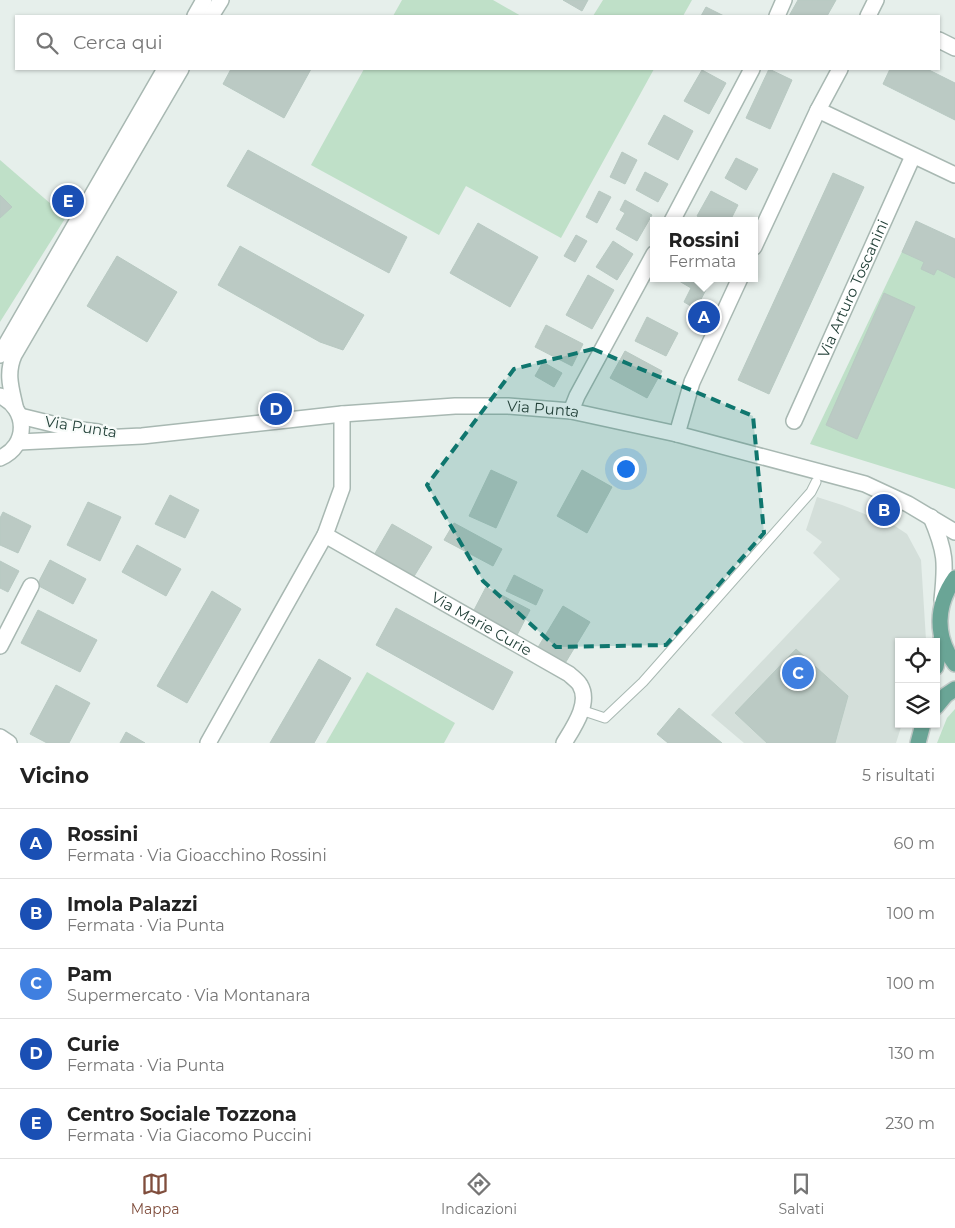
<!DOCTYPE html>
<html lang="it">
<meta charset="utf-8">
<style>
:root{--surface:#fff;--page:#f2f2f2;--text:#222;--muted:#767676;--line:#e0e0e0;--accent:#804e3d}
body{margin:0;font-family:Montserrat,sans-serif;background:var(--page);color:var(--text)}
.controls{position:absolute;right:15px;bottom:15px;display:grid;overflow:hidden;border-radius:0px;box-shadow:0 1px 4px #0004}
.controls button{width:45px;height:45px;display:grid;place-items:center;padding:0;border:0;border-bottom:1px solid var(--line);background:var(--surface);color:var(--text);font:25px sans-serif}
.you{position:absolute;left:625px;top:468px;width:18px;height:18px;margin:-12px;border:4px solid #fff;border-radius:50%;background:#1a73e8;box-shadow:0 0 0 8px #1a73e833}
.badge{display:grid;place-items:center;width:32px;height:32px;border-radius:50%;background:var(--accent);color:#fff;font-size:16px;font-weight:700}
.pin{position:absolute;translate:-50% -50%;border:2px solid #fff;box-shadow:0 1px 5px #0006}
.popup{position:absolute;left:650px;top:217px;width:108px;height:65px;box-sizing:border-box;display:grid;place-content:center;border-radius:0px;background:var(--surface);filter:drop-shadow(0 1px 4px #0005);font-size:16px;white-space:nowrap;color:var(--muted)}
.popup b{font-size:19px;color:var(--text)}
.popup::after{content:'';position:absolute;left:50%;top:100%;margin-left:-10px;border:10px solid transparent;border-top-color:var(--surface)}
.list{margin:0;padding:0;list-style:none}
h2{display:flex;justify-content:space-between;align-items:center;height:65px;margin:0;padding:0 20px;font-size:21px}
h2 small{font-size:16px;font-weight:400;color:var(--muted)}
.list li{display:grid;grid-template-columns:32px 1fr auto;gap:15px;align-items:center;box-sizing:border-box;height:70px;padding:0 20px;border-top:1px solid var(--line)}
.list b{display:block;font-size:19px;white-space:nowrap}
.list p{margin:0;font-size:16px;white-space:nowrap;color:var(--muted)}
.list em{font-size:16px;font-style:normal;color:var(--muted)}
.icon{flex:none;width:28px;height:28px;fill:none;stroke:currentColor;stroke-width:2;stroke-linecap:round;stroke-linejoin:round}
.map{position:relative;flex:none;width:955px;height:743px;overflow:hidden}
.search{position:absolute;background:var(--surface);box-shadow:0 1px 4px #0004;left:15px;right:15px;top:15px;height:55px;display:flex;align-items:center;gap:12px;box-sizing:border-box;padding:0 18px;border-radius:0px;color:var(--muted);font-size:19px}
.sheet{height:415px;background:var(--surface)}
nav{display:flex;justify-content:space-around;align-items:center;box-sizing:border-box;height:70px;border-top:1px solid var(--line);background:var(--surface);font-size:14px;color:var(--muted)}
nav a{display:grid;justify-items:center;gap:2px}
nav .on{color:var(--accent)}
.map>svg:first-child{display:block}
.built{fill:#d4dfda}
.green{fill:#bfe0c8}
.building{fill:#bbcac4;stroke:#b8c9c2}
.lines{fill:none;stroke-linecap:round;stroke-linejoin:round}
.service-casing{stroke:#a8b8b2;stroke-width:11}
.minor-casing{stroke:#a8b8b2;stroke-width:18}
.primary-casing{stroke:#c2cac8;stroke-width:18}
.service{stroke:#fff;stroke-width:9}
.minor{stroke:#fff;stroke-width:15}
.primary{stroke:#6aa596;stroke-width:15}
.marked{fill:#0f766e;fill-opacity:0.2;stroke:#0f766e;stroke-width:4;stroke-dasharray:10 6;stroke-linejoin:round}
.labels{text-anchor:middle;stroke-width:4.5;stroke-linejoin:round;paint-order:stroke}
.street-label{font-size:15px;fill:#24423a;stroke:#f7fbf9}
</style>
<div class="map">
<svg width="955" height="743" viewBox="0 0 955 743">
<rect width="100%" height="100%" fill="#e6efeb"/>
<path class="built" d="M817,497l25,8 53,21 12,8 14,26 5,80 -27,2v82h3l-6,19h-152l-33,-28 129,-136 -27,-26 9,-11 -16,-12z"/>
<g class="green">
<path d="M402,0h91l28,16h-128z"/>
<path d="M603,0h89l-9,16h-90z"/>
<path d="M364,69h290l-93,169 -95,-52 -27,49 -128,-70z"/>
<path d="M0,160l66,57 -66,105z"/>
<path d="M907,241l48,22v226l-145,-45z"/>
<path d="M367,672l88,51 -11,20h-118z"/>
<path d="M955,709v34h-18l10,-25z"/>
</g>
<g class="building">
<path d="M563,0h25l-6,11z"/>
<path d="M798,0h38l-9,16h-38z"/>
<path d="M706,7l18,9h-23z"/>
<path d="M231,69h80l-27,49 -61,-34z"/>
<path d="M769,69l23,11 -22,49 -24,-11z"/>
<path d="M890,69h37l28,14v37l-72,-36z"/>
<path d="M702,70l24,13 -17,31 -25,-13z"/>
<path d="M664,115l29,16 -15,29 -30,-16z"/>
<path d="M248,150l159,87 -18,36 -162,-87z"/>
<path d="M622,152l15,8 -12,24 -15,-7z"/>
<path d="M736,158l22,11 -12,21 -21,-12z"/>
<path d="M645,172l23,12 -10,18 -22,-12z"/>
<path d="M833,173l31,14 -95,207 -31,-14z"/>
<path d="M599,191l12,6 -14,26 -11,-6z"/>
<path d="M711,191l27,14 -8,16h-24l-9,-5z"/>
<path d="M0,195l12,12 -12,11z"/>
<path d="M625,200l27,15 -15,26 -21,-12 9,-16 -5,-3z"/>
<path d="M916,221l39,18v39l-18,-9 -3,6 -13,-6 3,-7 -22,-10z"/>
<path d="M478,223l60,34 -28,50 -60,-34z"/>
<path d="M576,235l11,6 -12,21 -11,-6z"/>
<path d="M613,241l20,13 -16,26 -21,-13z"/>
<path d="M240,246l124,69 -21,35 -23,-8 -102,-57z"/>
<path d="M117,256l60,36 -30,50 -60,-36z"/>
<path d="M588,275l26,15 -22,39 -26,-14z"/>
<path d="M674,278h38l-16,31 -12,-7 7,-14z"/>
<path d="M884,293l31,14 -58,132 -31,-14z"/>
<path d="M647,317l31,16 -12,23 -31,-15z"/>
<path d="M546,325l37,19 -11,22 -37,-19z"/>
<path d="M625,351l37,20 -15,27 -37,-20z"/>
<path d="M543,362l19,11 -8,14 -19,-11z"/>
<path d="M491,470l26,12 -21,46 -27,-12z"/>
<path d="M582,470l30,17 -25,46 -30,-17z"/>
<path d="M170,495l29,15 -14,28 -30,-14z"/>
<path d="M88,502l33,15 -21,44 -33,-16z"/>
<path d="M3,512l28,14 -13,27 -18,-8v-27z"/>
<path d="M454,523l48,26 -9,17 -49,-26z"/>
<path d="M392,524l40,23 -19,31 -39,-23z"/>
<path d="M137,545l44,24 -15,27 -44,-24z"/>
<path d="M50,560l36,19 -13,25 -36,-19z"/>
<path d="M0,561l19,10 -11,21 -8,-4z"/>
<path d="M514,575l29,15 -7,15 -30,-14z"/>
<path d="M486,587l44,23 -14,27 -44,-23z"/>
<path d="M212,591l29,18 -54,94 -30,-17z"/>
<path d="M563,606l27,16 -26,43 -27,-16z"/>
<path d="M396,608l117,64 -20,38 -117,-65z"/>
<path d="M38,610l59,30 -17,32 -59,-29z"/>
<path d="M796,649l52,47 -13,47h-68l-32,-30z"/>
<path d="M319,659l32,19 -37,65h-44z"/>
<path d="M56,685l34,18 -21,40h-22l-17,-9z"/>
<path d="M679,708l43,35h-54l-11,-9z"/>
<path d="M126,732l19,11h-25z"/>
</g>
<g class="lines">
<defs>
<path id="service" d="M581,710l24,8 38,-36 168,-190 5,-10"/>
<g id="minor">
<path d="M195,16l9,-16"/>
<path d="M211,16l10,-16"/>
<path d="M777,16l7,-16"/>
<path d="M868,16l8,-16"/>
<path d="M939,40l16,8"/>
<path d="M818,110l137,65"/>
<path d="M672,221l80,-152"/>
<path d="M754,247l64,-137 22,-41"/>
<path d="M0,355l165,-286"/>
<path d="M0,396c28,12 29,50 0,62"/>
<path d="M15,406c-4,-18 -9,-33 -1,-51l167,-286"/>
<path d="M571,411l6,-15 77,-142"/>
<path id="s1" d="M342,414v74l-17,47 244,139c3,3 9,7 11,11 11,18 -7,43 -16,58"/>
<path d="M20,416l53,13 25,3"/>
<path id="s2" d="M794,421l119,-265"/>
<path d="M677,434l15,-52 48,-104"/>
<path id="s3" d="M19,442l123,-6 200,-22 113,-8h53l63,5 106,23 188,50 43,20 47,28"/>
<path d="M931,517c15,35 15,46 11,83"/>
<path d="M0,646l31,-60"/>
<path d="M0,737l9,6"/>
<path d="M208,743l117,-208"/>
</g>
<g id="primary">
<path d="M955,578c-19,27 -21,58 0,86"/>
<path d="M936,667l5,-28"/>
<path d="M936,707l10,-12 9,-6"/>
<path d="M918,743l5,-19"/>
</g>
</defs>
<use href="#service" class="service-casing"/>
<use href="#minor" class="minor-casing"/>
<use href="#primary" class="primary-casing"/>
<use href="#service" class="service"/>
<use href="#minor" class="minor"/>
<use href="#primary" class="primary"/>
</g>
<path class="marked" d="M593,349l160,67 11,117 -98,112 -110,2 -73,-66 -56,-96 87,-116z"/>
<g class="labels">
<g class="street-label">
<text dy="5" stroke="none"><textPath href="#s2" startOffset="145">Via Arturo Toscanini</textPath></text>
<text dy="5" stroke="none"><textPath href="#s3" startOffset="526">Via Punta</textPath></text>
<text transform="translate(81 427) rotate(9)" y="5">Via Punta</text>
<text dy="5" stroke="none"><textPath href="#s1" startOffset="304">Via Marie Curie</textPath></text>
</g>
</g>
</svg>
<div class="controls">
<button><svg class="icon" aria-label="locate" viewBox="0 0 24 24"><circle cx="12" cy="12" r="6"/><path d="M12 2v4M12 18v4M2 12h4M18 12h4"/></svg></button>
<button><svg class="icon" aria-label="layers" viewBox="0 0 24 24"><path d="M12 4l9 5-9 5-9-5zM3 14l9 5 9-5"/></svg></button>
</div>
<div class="you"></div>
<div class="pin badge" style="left:704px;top:317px;background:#1a4fb4">A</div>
<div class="popup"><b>Rossini</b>Fermata</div>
<div class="pin badge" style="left:884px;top:510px;background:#1a4fb4">B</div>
<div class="pin badge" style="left:798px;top:673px;background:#3f7fe0">C</div>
<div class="pin badge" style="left:276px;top:409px;background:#1a4fb4">D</div>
<div class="pin badge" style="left:68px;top:201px;background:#1a4fb4">E</div>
<div class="search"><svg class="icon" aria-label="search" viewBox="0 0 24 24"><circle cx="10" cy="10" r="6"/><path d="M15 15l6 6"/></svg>Cerca qui</div>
</div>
<section class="sheet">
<h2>Vicino<small>5 risultati</small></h2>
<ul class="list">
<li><span class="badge" style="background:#1a4fb4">A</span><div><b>Rossini</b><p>Fermata · Via Gioacchino Rossini</p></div><em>60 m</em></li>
<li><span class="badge" style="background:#1a4fb4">B</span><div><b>Imola Palazzi</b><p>Fermata · Via Punta</p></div><em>100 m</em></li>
<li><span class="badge" style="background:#3f7fe0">C</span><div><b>Pam</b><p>Supermercato · Via Montanara</p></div><em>100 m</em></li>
<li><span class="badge" style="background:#1a4fb4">D</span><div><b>Curie</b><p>Fermata · Via Punta</p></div><em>130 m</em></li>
<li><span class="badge" style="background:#1a4fb4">E</span><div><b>Centro Sociale Tozzona</b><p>Fermata · Via Giacomo Puccini</p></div><em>230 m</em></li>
</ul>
</section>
<nav>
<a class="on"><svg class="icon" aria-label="map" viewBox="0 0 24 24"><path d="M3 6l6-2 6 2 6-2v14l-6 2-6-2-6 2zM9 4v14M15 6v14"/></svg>Mappa</a>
<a><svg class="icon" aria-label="directions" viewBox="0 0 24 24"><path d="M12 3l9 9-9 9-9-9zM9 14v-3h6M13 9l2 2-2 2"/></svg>Indicazioni</a>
<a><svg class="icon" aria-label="saved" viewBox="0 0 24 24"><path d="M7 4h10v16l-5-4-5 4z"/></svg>Salvati</a>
</nav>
